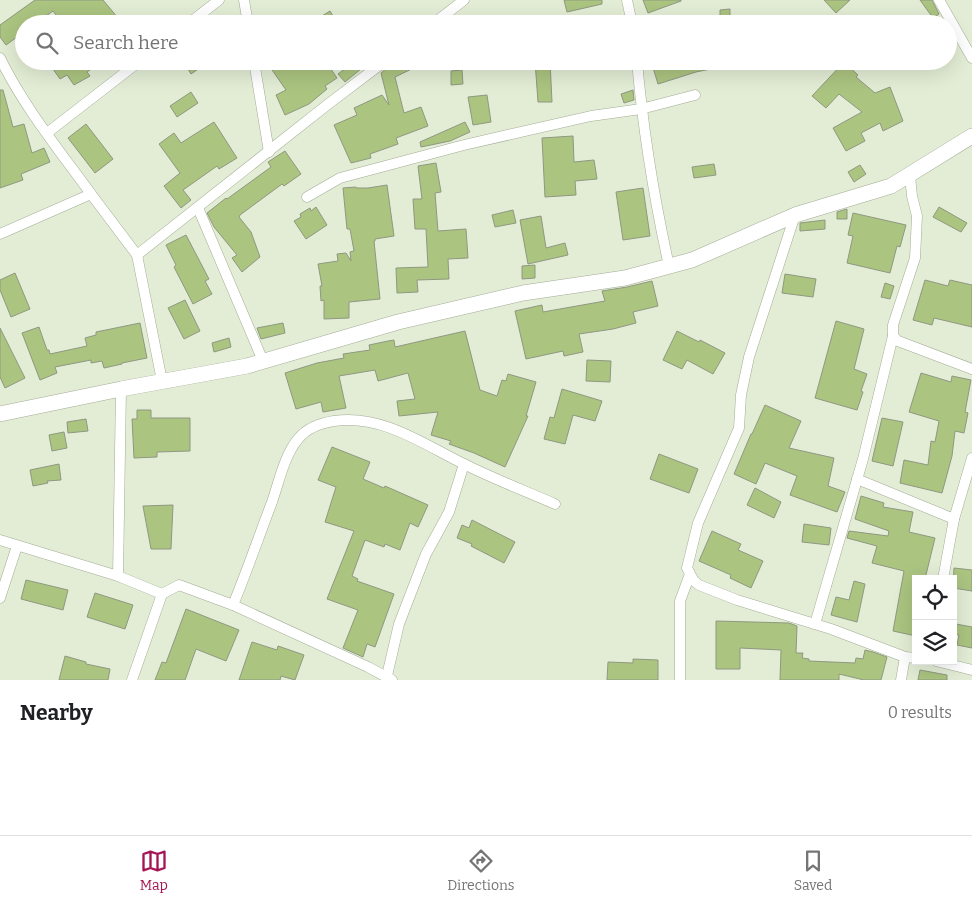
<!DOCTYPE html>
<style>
:root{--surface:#fff;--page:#f6f6f6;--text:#202124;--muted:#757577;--line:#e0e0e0;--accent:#a61453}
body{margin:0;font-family:Bitter,serif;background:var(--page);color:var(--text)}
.controls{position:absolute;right:15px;bottom:15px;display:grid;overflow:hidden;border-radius:0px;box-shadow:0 5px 20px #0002}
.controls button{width:45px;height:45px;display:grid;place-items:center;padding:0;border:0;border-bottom:1px solid var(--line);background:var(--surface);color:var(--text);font:25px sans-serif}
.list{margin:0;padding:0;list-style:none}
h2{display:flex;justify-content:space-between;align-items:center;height:65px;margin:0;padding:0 20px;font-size:21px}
h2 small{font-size:16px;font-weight:400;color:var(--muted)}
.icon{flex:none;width:28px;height:28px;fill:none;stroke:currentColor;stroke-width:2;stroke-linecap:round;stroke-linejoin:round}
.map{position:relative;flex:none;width:972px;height:680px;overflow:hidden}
.search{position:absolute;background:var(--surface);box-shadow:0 5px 20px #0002;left:15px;right:15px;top:15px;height:55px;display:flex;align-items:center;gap:12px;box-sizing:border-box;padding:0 18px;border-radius:28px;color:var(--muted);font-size:19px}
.sheet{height:155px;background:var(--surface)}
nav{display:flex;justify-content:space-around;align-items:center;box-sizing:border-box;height:70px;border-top:1px solid var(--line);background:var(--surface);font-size:14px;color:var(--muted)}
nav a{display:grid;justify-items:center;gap:2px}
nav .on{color:var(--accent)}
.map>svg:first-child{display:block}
.building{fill:#abc480;stroke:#8f9882}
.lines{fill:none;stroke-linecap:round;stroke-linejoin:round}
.street-casing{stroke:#a3ac96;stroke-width:11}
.secondary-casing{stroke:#a3ac96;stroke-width:16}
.street{stroke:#fff;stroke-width:10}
.secondary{stroke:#fff;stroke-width:15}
</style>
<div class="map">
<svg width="972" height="680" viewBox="0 0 972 680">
<rect width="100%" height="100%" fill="#e3edd5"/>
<g class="building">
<path d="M35,0h68l20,24h-60l-10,-13 -18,13h-11v8l-18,13 -6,-8v-12z"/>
<path d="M564,0h38v4l-35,8z"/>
<path d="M643,0h38v1l-33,12z"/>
<path d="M824,0h26l-14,13z"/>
<path d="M920,0h12l7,14 -6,4z"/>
<path d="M730,9v10l-10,1v-10z"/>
<path d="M330,11l8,13h-29z"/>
<path d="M66,61h37l-16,11 3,4 -16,9 -7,-10 -7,4 -7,-10z"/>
<path d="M183,61h27l-19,13z"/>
<path d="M278,61h40l3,4 5,-3 11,16 -12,8 2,3 -18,15 -24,11 -9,-20 10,-5 -16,-23z"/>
<path d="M355,61l6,8 -16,13 -7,-8z"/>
<path d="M414,61h6l2,3 -27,13 9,36 17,-6 7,19 -32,12 2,6 -28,10 1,4 -20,5 -17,-38 23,-10 -3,-7 28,-13 7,10 -8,-32 6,-5z"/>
<path d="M535,61h15l2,41h-14z"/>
<path d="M651,61h73l1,5 -29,6 -38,12z"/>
<path d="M844,62l14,13 -2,2 19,16 15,-6 13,34 -20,10 -3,-8 -19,10 4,8 -19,10 -13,-23 29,-16 -23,-18 -13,14 -14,-12z"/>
<path d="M462,70l1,14 -12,1v-14z"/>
<path d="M0,90h3l10,37 11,-3 8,29 12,-5 6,14 -29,12 2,6 -23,8z"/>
<path d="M633,90l1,10 -10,3 -3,-9z"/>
<path d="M191,92l7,11 -21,14 -7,-11z"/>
<path d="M487,95l4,27 -18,3 -5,-28z"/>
<path d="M214,122l23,36 -18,11 -2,-3 -34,24 8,10 -10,8 -17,-22 16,-13 -21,-29 15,-11 7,10z"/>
<path d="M465,122l5,10 -20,9 -29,6 -1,-5z"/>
<path d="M86,124l27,35 -18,14 -27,-35z"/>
<path d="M573,136l1,26 20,-2 3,19 -22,2 1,14 -31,2 -3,-59z"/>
<path d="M285,151l16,23 -17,12 -2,-2 -42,31 -1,2 12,15 9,25 -18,15 -10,-14 5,-3 -23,-28 -7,-14 19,-15 1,1 44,-32 -3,-5z"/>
<path d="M436,163l5,29 -6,1 3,38 28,-2 2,29 -20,1 1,20 -32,1 1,12 -21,1 -1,-25 32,-1 -2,-38h-11l-2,-30h9l-4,-33z"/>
<path d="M714,164l2,11 -22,3 -2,-11z"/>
<path d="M860,165l6,9 -12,8 -6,-10z"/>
<path d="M387,185l7,51 -19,3v2h-1l6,58 -31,3v16l-25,1v-19l-3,1 -1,-15h2l-4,-22 20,-3 -1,-7 9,-1 5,8 -1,-9 4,-1 -4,-22h-3l-4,-41 13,-1v1h12z"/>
<path d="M643,188l7,48 -27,4 -7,-48z"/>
<path d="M316,207l11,18 -21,14 -12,-18 7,-4 -1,-3 10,-6 1,3z"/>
<path d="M939,207l28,16 -6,9 -28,-15z"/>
<path d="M847,209v10h-10v-7z"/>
<path d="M513,210l3,13 -21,4 -3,-12z"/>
<path d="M853,213l53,12 -6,22 -3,-1 -7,27 -43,-10 6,-27 -5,-1z"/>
<path d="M541,216l5,32 19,-5 3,12 -40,9 -8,-44z"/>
<path d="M825,220v9l-25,2v-8z"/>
<path d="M186,235l23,44 -4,2 7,13 -19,10 -19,-37 2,-2 -10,-20z"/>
<path d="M535,265v13l-13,1v-13z"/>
<path d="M15,273l15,36 -19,8 -11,-27v-10z"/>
<path d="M785,274l31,5 -3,18 -31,-4z"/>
<path d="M925,280l23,6 2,-6 22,5v42l-38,-9 -2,7 -19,-5z"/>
<path d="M652,281l6,25 -25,6 3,11 -23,6 -34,5 4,18 -19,4 -1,-5 -37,8 -11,-48 27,-6 1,7 62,-11 -3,-10 25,-4z"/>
<path d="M885,283l9,3 -4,13 -9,-2z"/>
<path d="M185,300l15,31 -16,8 -16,-31z"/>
<path d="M836,321l28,8 -10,40 13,5 -6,17 2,1 -6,18 -42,-12z"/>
<path d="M140,323l7,35 -25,5v1l-18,4 -2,-7 -11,2v-3l-36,7 2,6 -17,7 -18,-47 17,-6 8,23h2l1,4 37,-8 -2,-8 11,-3v-3z"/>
<path d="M283,323l2,10 -24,6 -4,-11z"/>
<path d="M0,328l25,50 -20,10 -5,-11z"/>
<path d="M465,331l15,59 17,6 5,-16 4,1 2,-7 28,8 -10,34h2l-23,51 -31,-14 -25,-9 2,-3 -20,-6 7,-23 -39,4 -2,-15 18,-2 -7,-26 -30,8 -3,-11 -36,6 7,32 -23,4 -2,-10 -25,7 -11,-36 32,-10 27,-5 -1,-4 27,-4 -1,-5 19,-4 6,-1 1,7z"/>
<path d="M677,331l22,11 1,-2 25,13 -12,21 -26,-14 -5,9 -19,-9z"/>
<path d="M229,338l2,9 -17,5 -2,-9z"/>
<path d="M587,360l24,1 -1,21 -24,-1z"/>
<path d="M921,373l30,9 1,-6 19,4 -6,32 3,1 -4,20 -9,-2 -3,25 -10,37 -42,-10 4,-23 24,5 3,-24 4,1 4,-21 -30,-9z"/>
<path d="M562,389l40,12 -7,20 -22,-6 -8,29 -21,-5 6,-22 4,1z"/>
<path d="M765,405l36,16 -12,27 45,10 -6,28 17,6 -8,20 -47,-17 7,-19 -32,-13 -9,21 -22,-10 17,-40h1z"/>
<path d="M137,410h14v8h39v33l-33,1v5l-23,1 -2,-39h5z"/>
<path d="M882,418l21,4 -10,44 -21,-5z"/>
<path d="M86,419l2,12 -20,2 -1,-11z"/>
<path d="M64,432l3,16 -15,3 -3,-16z"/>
<path d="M332,447l38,15 -7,17 21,9 1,-2 43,19 -10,22 -8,-4 -10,27 -15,-6 -1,3 -19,-7 -13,36 6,3 -1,2 37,13 -19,53 -8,-3 -4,13 -20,-9 15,-38 -31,-11 27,-68 -29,-9 11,-35 -18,-7z"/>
<path d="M659,454l39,15 -9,24 -39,-14z"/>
<path d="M59,464l2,16 -14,1 1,2 -15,3 -3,-16z"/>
<path d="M755,488l26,14 -7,16 -27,-13z"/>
<path d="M861,496l23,7 -1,4 30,5 -4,20 26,6 -10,41h-9v57l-23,-5 11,-60 -32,-8 5,-17 -30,-8 2,-7 39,5 1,-5 -34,-12z"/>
<path d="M173,505l-2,44h-20l-8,-43z"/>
<path d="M472,520l43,22 -11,21 -33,-17 1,-2 -15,-6 5,-13 7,3z"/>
<path d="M804,524l27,4 -2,17 -27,-3z"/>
<path d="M712,531l29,13 -3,6 25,11 -12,27 -21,-10 1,-3 -32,-14z"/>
<path d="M954,568l18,2v21l-19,-3z"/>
<path d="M26,580l42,10 -5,20 -42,-11z"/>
<path d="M854,581l11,3 -8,38 -26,-7 5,-18 13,3z"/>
<path d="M95,593l38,12 -8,24 -38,-12z"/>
<path d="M186,609l53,21 -13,31 -30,-12 -11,31h-30l7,-18 4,1z"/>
<path d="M716,621l73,2 8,3 -1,27h7l-1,5 7,1v2l46,2 1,-5 7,1 2,-9 8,2 14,5 -6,23h-17l-25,-6v6h-59l1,-30 -41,-2v21h-24z"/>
<path d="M956,624l16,3v21l-15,-3 2,-10 -6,-1z"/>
<path d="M252,642l25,8 1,-4 26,9 -9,25 -14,-4 -1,4h-41z"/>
<path d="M65,656l21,6v2l24,5 -2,11h-49z"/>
<path d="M633,659l25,1v20h-51l1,-18 25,1z"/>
<path d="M920,670l27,5v5h-29z"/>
</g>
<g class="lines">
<defs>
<g id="street">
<path d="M244,0l4,24"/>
<path d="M627,0l5,24"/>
<path d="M939,0l33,58"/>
<path d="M188,24l31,-24"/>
<path d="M433,24l31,-24"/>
<path d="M0,58c24,49 59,92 91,136"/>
<path d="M254,61l15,91"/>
<path d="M637,61c6,69 17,137 32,205"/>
<path d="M47,133l93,-72"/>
<path d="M910,176l2,20 5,20 -2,42 -22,67v11l5,5 74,28"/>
<path d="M307,197l33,-19 124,-33 127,-29 50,-7 54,-14"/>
<path d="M198,208l65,153"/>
<path d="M795,215l-46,142 -8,38 -2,33 -41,95 -11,45 7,13 5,4 38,15 94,29 74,28 11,1"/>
<path d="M0,234l91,-40 46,61 25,126"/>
<path d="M137,255l190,-150 58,-44"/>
<path d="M857,479l97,40"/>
<path d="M0,540l118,36 44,18"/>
<path d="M118,576l3,-187"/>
<path d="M943,579l11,-60 18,-61"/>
<path d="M0,598l17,-52"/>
<path d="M233,605c14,-34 26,-69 39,-103 7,-20 12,-46 26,-63 9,-11 22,-16 36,-18 48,-7 89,23 130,43 30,15 61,27 91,40"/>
<path d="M815,624l48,-165 30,-123"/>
<path d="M936,661l36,9"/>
<path d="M132,680l30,-86 17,-9 54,20 135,62 24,13"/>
<path d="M386,680l13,-56 27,-70 23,-42 15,-48"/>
<path d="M680,680v-79l10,-27"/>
<path d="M901,680l4,-23"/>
</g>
<path id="secondary" d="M0,414l121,-25 126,-23 151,-44 125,-29 102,-15 67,-18 103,-45 96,-29 81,-50"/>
</defs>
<use href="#street" class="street-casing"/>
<use href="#secondary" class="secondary-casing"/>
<use href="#street" class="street"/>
<use href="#secondary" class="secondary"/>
</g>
</svg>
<div class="controls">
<button><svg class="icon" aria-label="locate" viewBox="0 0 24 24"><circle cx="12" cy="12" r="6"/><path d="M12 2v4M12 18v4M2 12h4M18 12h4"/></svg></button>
<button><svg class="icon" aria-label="layers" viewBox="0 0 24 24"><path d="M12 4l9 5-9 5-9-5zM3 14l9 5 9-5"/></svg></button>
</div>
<div class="search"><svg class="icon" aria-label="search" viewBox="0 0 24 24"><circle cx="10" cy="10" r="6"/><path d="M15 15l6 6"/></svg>Search here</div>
</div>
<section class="sheet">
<h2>Nearby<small>0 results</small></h2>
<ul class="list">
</ul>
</section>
<nav>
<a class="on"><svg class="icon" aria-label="map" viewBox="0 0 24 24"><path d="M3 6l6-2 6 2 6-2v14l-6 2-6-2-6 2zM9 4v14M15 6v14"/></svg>Map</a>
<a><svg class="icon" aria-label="directions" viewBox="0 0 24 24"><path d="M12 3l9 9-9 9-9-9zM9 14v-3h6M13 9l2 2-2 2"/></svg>Directions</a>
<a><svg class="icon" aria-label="saved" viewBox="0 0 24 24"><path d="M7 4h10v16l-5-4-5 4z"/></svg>Saved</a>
</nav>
